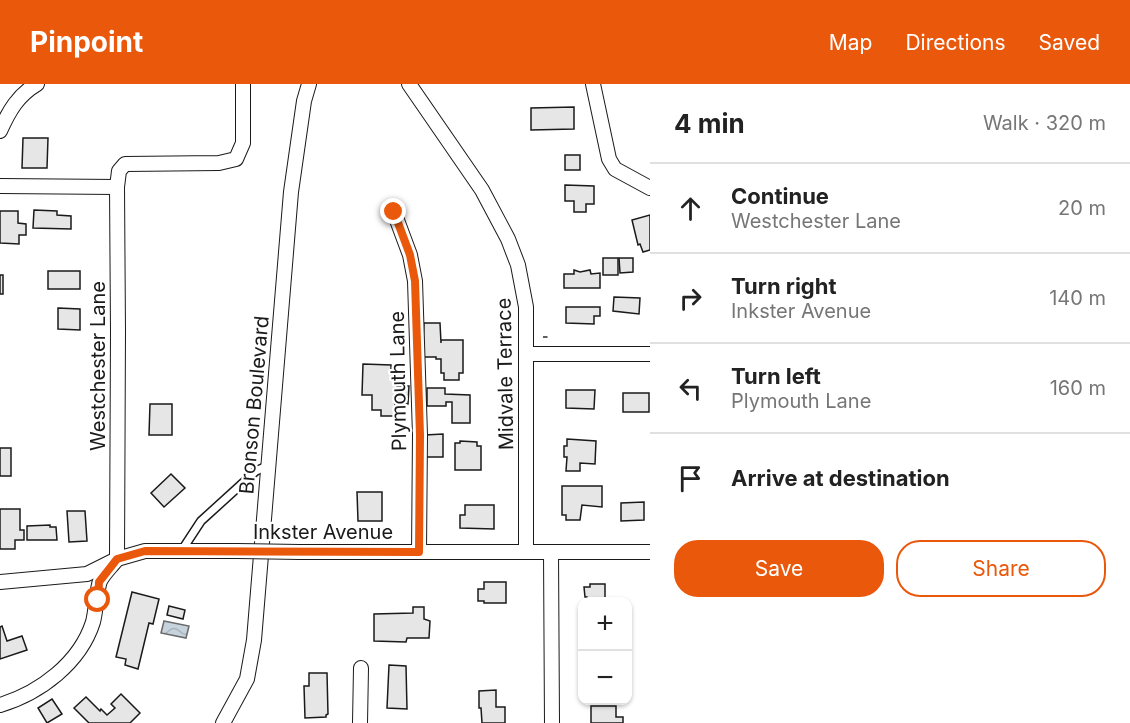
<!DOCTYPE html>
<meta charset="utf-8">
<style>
:root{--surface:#fff;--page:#f6f6f6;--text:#222;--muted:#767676;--line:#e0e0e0;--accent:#ea580c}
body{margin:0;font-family:Inter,sans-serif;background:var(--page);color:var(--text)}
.controls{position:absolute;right:18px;bottom:18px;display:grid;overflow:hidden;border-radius:12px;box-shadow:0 2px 4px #0004}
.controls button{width:54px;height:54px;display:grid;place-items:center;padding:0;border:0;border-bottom:2px solid var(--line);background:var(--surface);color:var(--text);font:30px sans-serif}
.stop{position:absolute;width:18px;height:18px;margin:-14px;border:4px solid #ea580c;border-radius:50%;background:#fff}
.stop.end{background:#ea580c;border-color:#fff;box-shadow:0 2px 6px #0008}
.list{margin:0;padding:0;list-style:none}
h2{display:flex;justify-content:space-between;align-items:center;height:78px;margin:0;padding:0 24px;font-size:26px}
h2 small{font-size:20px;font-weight:400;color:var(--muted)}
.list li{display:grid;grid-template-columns:39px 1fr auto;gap:18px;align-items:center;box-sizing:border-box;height:90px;padding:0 24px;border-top:2px solid var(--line)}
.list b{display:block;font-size:22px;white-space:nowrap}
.list p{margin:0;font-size:20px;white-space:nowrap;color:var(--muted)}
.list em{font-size:20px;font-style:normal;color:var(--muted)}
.actions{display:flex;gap:12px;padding:18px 24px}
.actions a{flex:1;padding:14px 0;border:2px solid var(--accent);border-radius:24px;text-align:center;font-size:21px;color:var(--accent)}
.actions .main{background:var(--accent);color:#fff}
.icon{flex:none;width:33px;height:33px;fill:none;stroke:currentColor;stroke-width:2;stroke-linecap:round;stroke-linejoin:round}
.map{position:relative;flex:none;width:650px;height:639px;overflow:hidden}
header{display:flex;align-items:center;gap:36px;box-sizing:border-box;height:84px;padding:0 30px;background:var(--accent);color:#fff}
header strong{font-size:28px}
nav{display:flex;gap:33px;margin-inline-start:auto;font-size:21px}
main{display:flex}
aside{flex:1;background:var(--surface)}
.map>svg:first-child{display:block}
.water{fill:url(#water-waves);stroke:#6a6a6a;stroke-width:1.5}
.building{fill:#e6e6e6;stroke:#1a1a1a;stroke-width:1.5}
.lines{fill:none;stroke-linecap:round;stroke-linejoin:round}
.service-casing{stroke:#1a1a1a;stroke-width:10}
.minor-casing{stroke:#1a1a1a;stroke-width:16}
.path{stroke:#5f5f5f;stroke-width:2;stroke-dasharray:4.5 3;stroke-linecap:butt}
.service{stroke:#fff;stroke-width:7}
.minor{stroke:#fff;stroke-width:14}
.minor-bridge-casing{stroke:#1a1a1a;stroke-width:16;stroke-linecap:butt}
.minor-bridge{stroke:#fff;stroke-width:14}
.route{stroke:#ea580c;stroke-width:8}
.labels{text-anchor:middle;stroke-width:4.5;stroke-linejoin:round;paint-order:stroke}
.street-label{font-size:20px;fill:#1a1a1a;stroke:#fff}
</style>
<header>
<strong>Pinpoint</strong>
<nav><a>Map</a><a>Directions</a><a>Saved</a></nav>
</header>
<main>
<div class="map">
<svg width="650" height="639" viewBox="0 0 650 639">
<defs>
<pattern id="water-waves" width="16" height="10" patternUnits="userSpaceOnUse" patternTransform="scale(1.5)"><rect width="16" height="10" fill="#c6d2dc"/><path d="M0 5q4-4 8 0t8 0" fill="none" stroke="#aab4bc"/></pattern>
</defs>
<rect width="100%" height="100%" fill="#fff"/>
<path class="water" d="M164,537l25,5 -3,12 -25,-5z"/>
<g class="building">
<path d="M574,23v22l-43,1v-22z"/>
<path d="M23,54h25l-1,30h-25z"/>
<rect x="565" y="71" width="15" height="15"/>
<path d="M565,101l29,1v18h-8v8h-12v-11h-9z"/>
<path d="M34,126l23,1v4l14,1v13l-38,-1z"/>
<path d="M0,127h18v12l8,1v11h-7v9l-19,-1z"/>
<path d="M650,131v35l-7,2 -3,-8 -2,1 -6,-25z"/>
<rect x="603" y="174" width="15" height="17"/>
<path d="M619,174h14v14l-13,1z"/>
<path d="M574,186l6,2 10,-2 1,4 9,-1v15h-36v-14h10z"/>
<rect x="48" y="187" width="32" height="18"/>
<rect x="0" y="191" width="3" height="19"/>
<path d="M614,213l26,1 -1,16 -26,-3z"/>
<path d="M566,223h34v9h-6v8l-28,-1z"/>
<path d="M58,224l22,1v21l-22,-1z"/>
<path d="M424,239h16l1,20v-3h22v33h-4v7h-15v-7h-3v-14h-5v-2h-14z"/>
<path d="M363,280l28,1v5h7l-1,16h12l-1,18 -13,-1 -1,13h-13v-6h-9v-15h-10z"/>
<path d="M427,304h18v6l25,1v28h-18v-21h-6v4h-19z"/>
<path d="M566,306h29l-1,19 -28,-1z"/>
<rect x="623" y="309" width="26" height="19"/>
<path d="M150,320h22v31h-23z"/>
<path d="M443,350v23h-18v-22z"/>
<path d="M567,355l29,2 -1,23 -15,-1v8h-14l1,-14h-3v-11h3z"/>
<path d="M460,357l17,1v4h4v24h-26v-27h5z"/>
<rect x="0" y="364" width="11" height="28"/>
<path d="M171,390l14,14 -21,19 -13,-14z"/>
<path d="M562,402h40v21l-20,-2 -2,15h-14v-5h-4z"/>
<path d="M357,408h25v29h-24z"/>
<path d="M644,418v18l-23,1v-18z"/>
<path d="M465,421h29v24l-34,-1v-13h5z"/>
<path d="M0,425h20v21h4v10h-9v9h-15z"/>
<path d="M67,427h18l2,30 -18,1z"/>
<path d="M50,441v2h6l1,13h-30v-14z"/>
<path d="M484,498h22v21h-22v-2h-6v-12h6z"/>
<path d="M590,500h15v16h-18v-3h-2l-1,-10h6z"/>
<path d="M132,508l27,7 -6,25 -4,-1 -11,46 -13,-4 1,-6 -10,-2z"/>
<path d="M169,522l16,4 -2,9 -16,-4z"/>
<path d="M413,523h11v12l6,2 -1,17h-22l-1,4 -32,-1v-27l39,-1z"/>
<path d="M2,542l5,15 15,-5 5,14 -27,9v-32z"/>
<path d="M389,581l17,1 1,43 -20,-1z"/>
<path d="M309,589h18l1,41 -2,1v2l-21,1 -1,-32h5z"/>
<path d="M496,606v17h9v16h-23l-1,-15h-2v-17z"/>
<path d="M121,610l19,19 -10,10h-41l-15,-15 12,-11 14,14 1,-2 6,6 8,-7 -4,-4z"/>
<path d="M52,615l10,15 -15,9 -9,-15z"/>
<path d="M591,622h25v11h7v6h-32z"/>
</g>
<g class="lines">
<defs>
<path id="service" d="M182,466l19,-29 55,-50 13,-6"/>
<g id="minor">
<path d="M409,0l73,106 26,49 10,26 8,42v244"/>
<path d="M593,0l16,75 6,10 35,19"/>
<path d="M0,47c9,-20 18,-36 37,-47"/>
<path d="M0,102l117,1"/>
<path d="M394,128l16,43 5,26 5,154 -1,117"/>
<path d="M527,270h123"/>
<path d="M300,468h350"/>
<path d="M551,468l1,171"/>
<path d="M0,498l87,-8 30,-15 28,-8h91"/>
<path d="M0,621c40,-12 80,-42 93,-83 3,-11 4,-34 7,-41 4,-8 12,-15 17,-22l1,-227 -1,-145 2,-16 6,-7 94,-1 17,-4 7,-16v-59"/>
<path d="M223,639l24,-44 7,-39 37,-448 13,-91 5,-17"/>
<path d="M360,639l1,-55"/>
</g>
</defs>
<use href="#service" class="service-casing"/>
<use href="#minor" class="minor-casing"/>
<path class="path" d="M543,253h7"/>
<use href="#service" class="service"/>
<use href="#minor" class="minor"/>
<defs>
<path id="minor-bridge" d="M236,467l64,1"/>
</defs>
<use href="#minor-bridge" class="minor-bridge-casing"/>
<use href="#minor-bridge" class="minor-bridge"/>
</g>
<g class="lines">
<path class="route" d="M98,516l1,-18 18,-23 28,-8 274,1 1,-117 -5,-154 -5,-26 -16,-43"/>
</g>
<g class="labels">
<g class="street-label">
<text transform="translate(98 282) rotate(-90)" y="7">Westchester Lane</text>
<text transform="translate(505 290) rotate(-91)" y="7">Midvale Terrace</text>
<text transform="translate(398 297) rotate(-91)" y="7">Plymouth Lane</text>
<text transform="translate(254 321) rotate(-85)" y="7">Bronson Boulevard</text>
<text x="323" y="455">Inkster Avenue</text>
</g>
</g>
</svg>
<div class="controls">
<button>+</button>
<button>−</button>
</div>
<div class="stop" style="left:98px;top:516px"></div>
<div class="stop end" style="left:394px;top:128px"></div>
</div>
<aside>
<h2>4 min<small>Walk · 320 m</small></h2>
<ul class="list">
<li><svg class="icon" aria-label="ahead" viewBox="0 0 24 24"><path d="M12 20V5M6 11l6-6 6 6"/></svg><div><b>Continue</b><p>Westchester Lane</p></div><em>20 m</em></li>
<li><svg class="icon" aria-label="right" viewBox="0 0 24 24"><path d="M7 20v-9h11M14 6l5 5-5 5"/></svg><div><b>Turn right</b><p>Inkster Avenue</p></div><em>140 m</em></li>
<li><svg class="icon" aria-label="left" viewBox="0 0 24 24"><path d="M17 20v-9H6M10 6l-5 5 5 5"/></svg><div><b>Turn left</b><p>Plymouth Lane</p></div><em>160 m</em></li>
<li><svg class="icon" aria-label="arrive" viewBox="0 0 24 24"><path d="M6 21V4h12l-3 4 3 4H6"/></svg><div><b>Arrive at destination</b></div></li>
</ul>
<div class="actions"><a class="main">Save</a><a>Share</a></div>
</aside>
</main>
